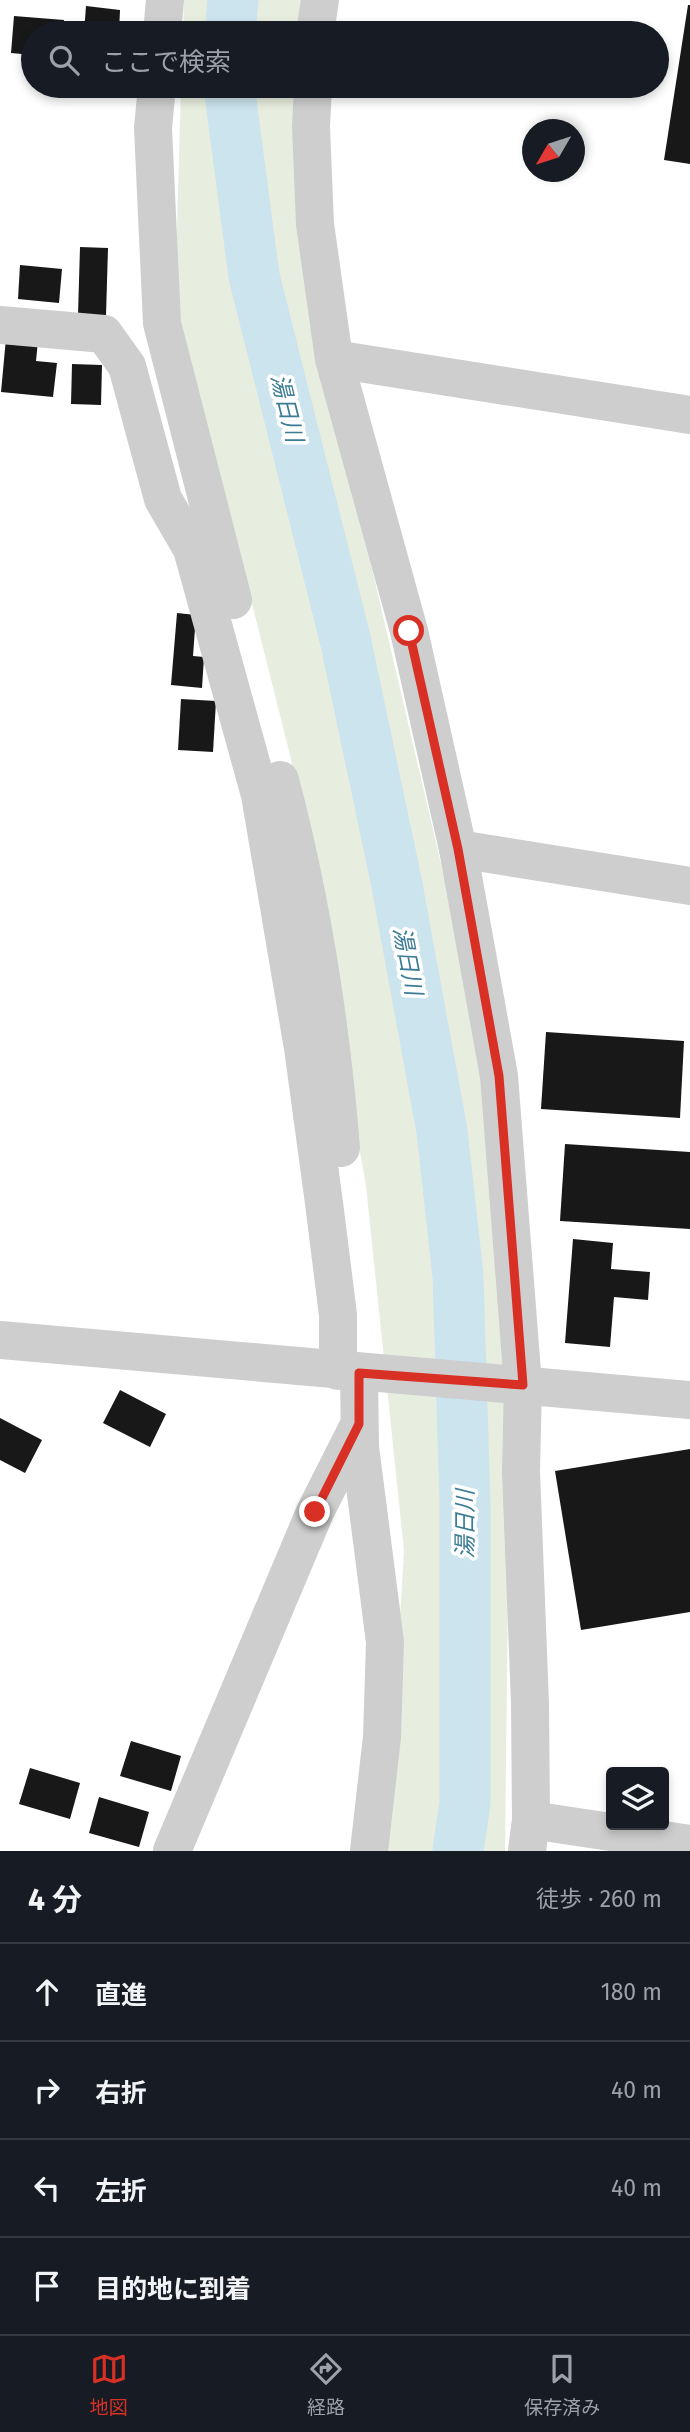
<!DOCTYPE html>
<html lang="ja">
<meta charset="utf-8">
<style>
:root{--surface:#171b24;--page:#20242c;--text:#f1f3f6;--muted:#9ea1a6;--line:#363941;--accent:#d93025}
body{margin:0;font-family:"Fira Sans","Noto Sans JP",sans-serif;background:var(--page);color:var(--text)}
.controls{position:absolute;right:21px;bottom:21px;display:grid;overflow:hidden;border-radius:7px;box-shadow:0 4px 10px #0003}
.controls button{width:63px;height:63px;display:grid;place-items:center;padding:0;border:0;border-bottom:2px solid var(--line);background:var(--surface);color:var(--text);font:35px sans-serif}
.compass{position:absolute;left:522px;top:119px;width:63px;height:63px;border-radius:50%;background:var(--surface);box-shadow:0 4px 10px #0003;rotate:231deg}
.stop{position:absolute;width:21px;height:21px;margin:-16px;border:5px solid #d93025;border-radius:50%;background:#fff}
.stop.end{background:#d93025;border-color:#fff;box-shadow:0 2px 7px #0008}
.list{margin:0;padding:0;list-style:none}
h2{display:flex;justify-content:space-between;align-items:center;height:91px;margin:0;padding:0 28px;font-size:30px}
h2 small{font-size:23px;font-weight:400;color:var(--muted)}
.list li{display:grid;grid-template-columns:46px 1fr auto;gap:21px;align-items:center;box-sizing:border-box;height:98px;padding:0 28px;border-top:2px solid var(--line)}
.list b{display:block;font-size:26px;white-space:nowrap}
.list em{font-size:23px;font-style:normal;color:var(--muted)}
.icon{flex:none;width:38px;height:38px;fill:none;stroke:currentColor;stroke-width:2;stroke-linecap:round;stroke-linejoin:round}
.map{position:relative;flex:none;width:690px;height:1851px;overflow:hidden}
.search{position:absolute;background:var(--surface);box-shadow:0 4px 10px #0003;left:21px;right:21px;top:21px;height:77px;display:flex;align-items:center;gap:18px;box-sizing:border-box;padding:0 24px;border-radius:38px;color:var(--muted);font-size:26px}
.sheet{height:483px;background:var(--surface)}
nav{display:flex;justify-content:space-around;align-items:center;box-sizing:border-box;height:98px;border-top:2px solid var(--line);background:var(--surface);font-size:19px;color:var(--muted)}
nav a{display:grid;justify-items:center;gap:4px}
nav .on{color:var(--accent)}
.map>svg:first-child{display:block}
.green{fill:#e8eedf}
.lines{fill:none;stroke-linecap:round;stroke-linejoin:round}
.river{stroke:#cbe4ee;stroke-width:51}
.building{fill:#181818}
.minor{stroke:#cecece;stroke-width:38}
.route{stroke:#d93025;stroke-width:9}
.labels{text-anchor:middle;stroke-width:7;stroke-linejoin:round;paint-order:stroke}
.water-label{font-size:23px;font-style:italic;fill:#3c7c96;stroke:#fff}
</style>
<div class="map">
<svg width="690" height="1851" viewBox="0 0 690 1851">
<rect width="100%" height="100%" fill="#fff"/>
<g class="green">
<path d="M184,0h124l-8,33h-117z"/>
<path d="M181,86h122l12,239 170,727 25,375 -5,424h-119l18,-300 -38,-365 -75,-427 -116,-462z"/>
</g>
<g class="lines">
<g class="river">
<path d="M230,33l3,-33"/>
<path d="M229,86l25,190 92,367 50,237 46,251 16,145 7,227v300l-7,48"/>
</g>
</g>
<g class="building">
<path d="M688,5h2v159l-26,-4z"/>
<path d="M86,6l34,4 -1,23h-35z"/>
<path d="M14,16l50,4 -1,13h-30v22l-22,-2z"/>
<path d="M80,247l28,1 -2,68 -28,-1z"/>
<path d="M20,265l42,4 -3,34 -41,-4z"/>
<path d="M6,338l32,3 -2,20 21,2 -4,34 -52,-5z"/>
<path d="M72,364l30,1 -1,40 -30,-1z"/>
<path d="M177,613l19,2 -3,41 11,1 -2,31 -31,-3z"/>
<path d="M181,699l35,2 -3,51 -35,-2z"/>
<path d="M546,1032l138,9 -4,77 -139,-9z"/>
<path d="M565,1144l125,8v77l-130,-8z"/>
<path d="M573,1239l40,4 -2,26 39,3 -2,28 -34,-3 -4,50 -45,-4z"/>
<path d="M120,1390l46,24 -16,33 -47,-24z"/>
<path d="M0,1418l42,22 -17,33 -25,-13z"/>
<path d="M690,1449v163l-109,18 -26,-159z"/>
<path d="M131,1741l50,15 -10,35 -51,-15z"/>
<path d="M30,1768l50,15 -10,36 -51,-15z"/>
<path d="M99,1797l50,15 -10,35 -50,-14z"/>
</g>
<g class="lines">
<g class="minor">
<path d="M162,33l3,-33"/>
<path d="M315,33l5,-33"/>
<path d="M157,86l-4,42 9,195 71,277"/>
<path d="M313,86l-2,41 4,97 19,135 75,272 49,218 41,227 24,309 -2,87 9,231 1,117 -4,31"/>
<path d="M0,325l104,9 23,32 36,133 29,50 68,246 43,253 21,155 14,112v56"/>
<path d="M334,359l356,56"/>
<path d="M280,780c32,121 51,243 61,368"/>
<path d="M458,849l232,37"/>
<path d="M0,1340l690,60"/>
<path d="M359,1373l1,74 25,195 -3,95 -13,114"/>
<path d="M531,1820l159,24"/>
<path d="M172,1851l143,-339 44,-87"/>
</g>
</g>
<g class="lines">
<path class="route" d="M315,1512l44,-88v-51l164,12 -24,-309 -41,-227 -49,-218"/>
</g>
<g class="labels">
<g class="water-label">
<text transform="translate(287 408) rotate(76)" y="8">湯日川</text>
<text transform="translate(408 961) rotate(79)" y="8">湯日川</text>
<text transform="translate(465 1524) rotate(-90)" y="8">湯日川</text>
</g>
</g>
</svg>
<div class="controls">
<button><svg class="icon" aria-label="layers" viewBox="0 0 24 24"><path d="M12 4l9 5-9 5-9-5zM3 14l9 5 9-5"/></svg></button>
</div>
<svg class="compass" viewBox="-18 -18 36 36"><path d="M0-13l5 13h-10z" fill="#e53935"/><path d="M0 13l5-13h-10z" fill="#9ea1a6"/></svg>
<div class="stop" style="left:409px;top:631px"></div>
<div class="stop end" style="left:315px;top:1512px"></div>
<div class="search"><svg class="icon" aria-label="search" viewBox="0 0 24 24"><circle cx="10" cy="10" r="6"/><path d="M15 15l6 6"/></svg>ここで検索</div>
</div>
<section class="sheet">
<h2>4 分<small>徒歩 · 260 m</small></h2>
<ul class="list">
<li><svg class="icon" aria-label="ahead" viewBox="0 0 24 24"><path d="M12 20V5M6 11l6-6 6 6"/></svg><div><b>直進</b></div><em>180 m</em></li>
<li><svg class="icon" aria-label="right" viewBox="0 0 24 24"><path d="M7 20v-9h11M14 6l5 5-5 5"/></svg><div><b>右折</b></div><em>40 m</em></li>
<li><svg class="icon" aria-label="left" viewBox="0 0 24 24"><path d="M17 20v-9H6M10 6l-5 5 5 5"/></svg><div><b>左折</b></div><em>40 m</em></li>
<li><svg class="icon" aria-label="arrive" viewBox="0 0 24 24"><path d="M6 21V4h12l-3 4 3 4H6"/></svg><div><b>目的地に到着</b></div></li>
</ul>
</section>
<nav>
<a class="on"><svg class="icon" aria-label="map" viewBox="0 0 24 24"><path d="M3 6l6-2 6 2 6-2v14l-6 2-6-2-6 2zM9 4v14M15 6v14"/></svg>地図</a>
<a><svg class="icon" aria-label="directions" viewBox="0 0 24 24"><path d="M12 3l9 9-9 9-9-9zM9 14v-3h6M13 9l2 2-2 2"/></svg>経路</a>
<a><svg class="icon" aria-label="saved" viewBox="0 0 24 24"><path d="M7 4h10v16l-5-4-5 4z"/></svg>保存済み</a>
</nav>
